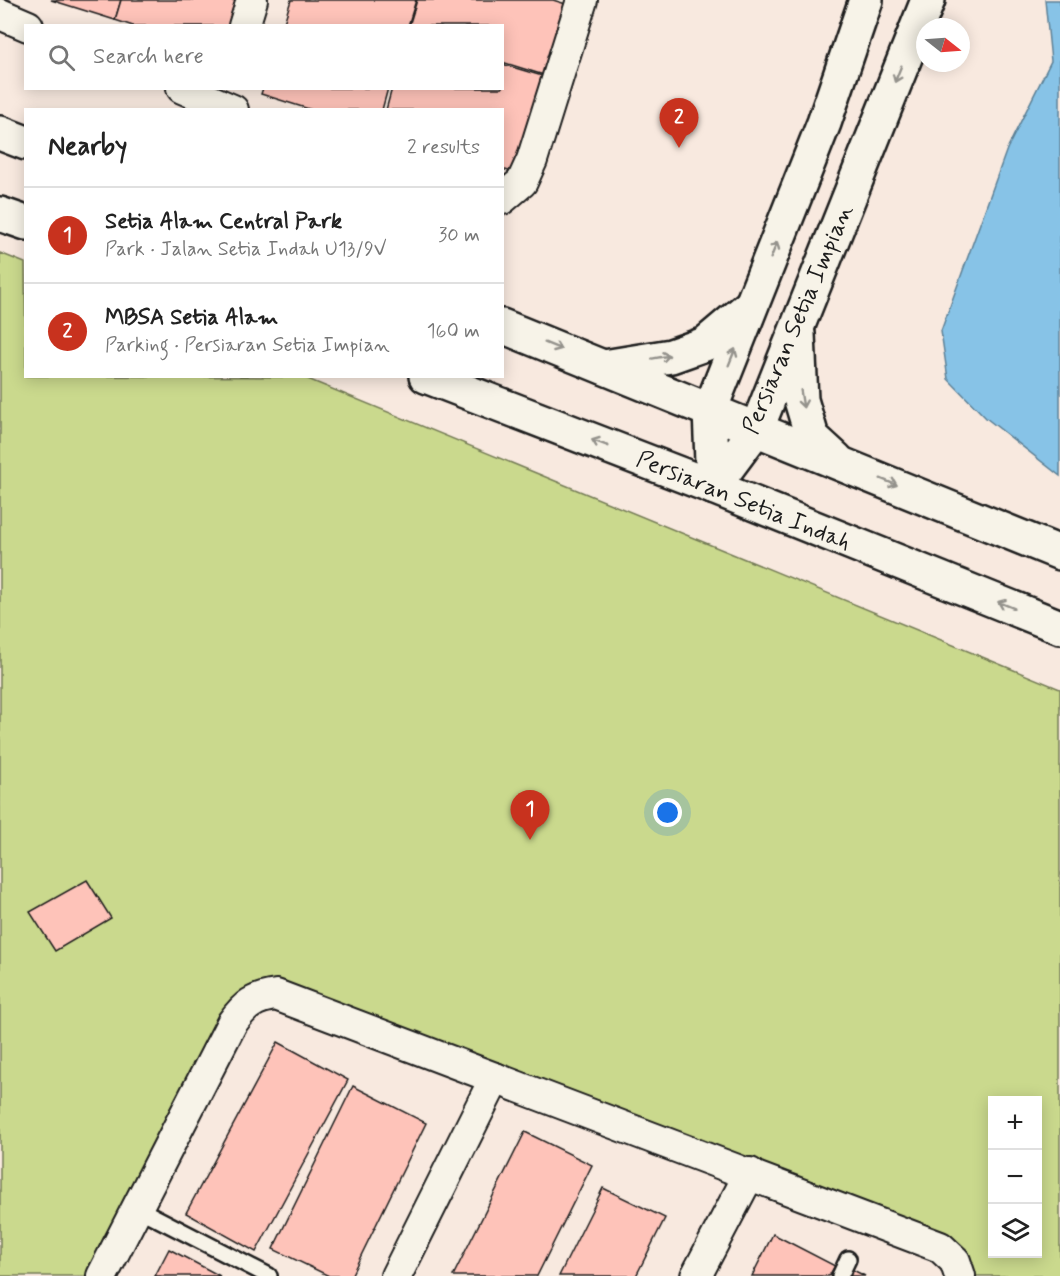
<!DOCTYPE html>
<meta charset="utf-8">
<style>
:root{--surface:#fff;--page:#f2f2f2;--text:#222;--muted:#767676;--line:#e0e0e0;--accent:#c8321e}
body{margin:0;font-family:Mynerve,sans-serif;background:var(--page);color:var(--text)}
.controls{position:absolute;right:18px;bottom:18px;display:grid;overflow:hidden;border-radius:0px;box-shadow:0 3px 15px #0003}
.controls button{width:54px;height:54px;display:grid;place-items:center;padding:0;border:0;border-bottom:2px solid var(--line);background:var(--surface);color:var(--text);font:30px sans-serif}
.compass{position:absolute;left:916px;top:18px;width:54px;height:54px;border-radius:50%;background:var(--surface);box-shadow:0 3px 15px #0003;rotate:107deg}
.you{position:absolute;left:668px;top:813px;width:21px;height:21px;margin:-15px;border:4px solid #fff;border-radius:50%;background:#1a73e8;box-shadow:0 0 0 9px #1a73e833}
.badge{display:grid;place-items:center;width:39px;height:39px;border-radius:50%;background:var(--accent);color:#fff;font-size:20px;font-weight:700}
.pin{position:absolute;translate:-50% -50px;filter:drop-shadow(0 2px 3px #0008)}
.pin::after{content:'';position:absolute;top:32px;width:21px;height:18px;background:inherit;clip-path:polygon(0 0,100% 0,50% 100%)}
.list{margin:0;padding:0;list-style:none}
h2{display:flex;justify-content:space-between;align-items:center;height:78px;margin:0;padding:0 24px;font-size:26px}
h2 small{font-size:20px;font-weight:400;color:var(--muted)}
.list li{display:grid;grid-template-columns:39px 1fr auto;gap:18px;align-items:center;box-sizing:border-box;height:96px;padding:0 24px;border-top:2px solid var(--line)}
.list b{display:block;font-size:22px;white-space:nowrap}
.list p{margin:0;font-size:20px;white-space:nowrap;color:var(--muted)}
.list em{font-size:20px;font-style:normal;color:var(--muted)}
.icon{flex:none;width:33px;height:33px;fill:none;stroke:currentColor;stroke-width:2;stroke-linecap:round;stroke-linejoin:round}
.map{position:relative;flex:none;width:1060px;height:1276px;overflow:hidden}
.search{position:absolute;background:var(--surface);box-shadow:0 3px 15px #0003;left:24px;top:24px;width:480px;height:66px;display:flex;align-items:center;gap:15px;box-sizing:border-box;padding:0 21px;border-radius:0px;color:var(--muted);font-size:22px}
.panel{position:absolute;background:var(--surface);box-shadow:0 3px 15px #0003;left:24px;top:108px;width:480px;height:270px;border-radius:0px}
.map>svg:first-child{display:block}
.green{fill:#cad98d;stroke:#737a54;stroke-width:1.5;fill-rule:evenodd}
.water{fill:#87c3e7;stroke:#5c8096;stroke-width:1.5}
.building{fill:#fec3b9;stroke:#1c1c1c;stroke-width:1.5}
.lines{fill:none;stroke-linecap:round;stroke-linejoin:round}
.lane-casing{stroke:#1c1c1c;stroke-width:20}
.street-casing{stroke:#1c1c1c;stroke-width:34}
.secondary-casing{stroke:#1c1c1c;stroke-width:38}
.lane{stroke:#f7f3e8;stroke-width:15}
.street{stroke:#f7f3e8;stroke-width:30}
.secondary{stroke:#f7f3e8;stroke-width:33}
.oneway{stroke:#94928c}
.labels{text-anchor:middle;stroke-width:4.5;stroke-linejoin:round;paint-order:stroke}
.street-label{font-size:24px;fill:#1c1c1c;stroke:#f7f3e8}
</style>
<div class="map">
<svg width="1060" height="1276" viewBox="0 0 1060 1276">
<rect width="100%" height="100%" fill="#f8e9df"/>
<filter id="ink" filterUnits="userSpaceOnUse"><feTurbulence type="fractalNoise" baseFrequency=".0167" numOctaves="2"/><feDisplacementMap in="SourceGraphic" scale="12" xChannelSelector="R" yChannelSelector="G"/><feConvolveMatrix kernelMatrix="1 2 1 2 8 2 1 2 1" color-interpolation-filters="sRGB"/></filter>
<g filter="url(#ink)">
<path class="green" d="M0,253l25,10 1,113 277,1 757,312v587h-95l-6,-17 -711,-264 -150,281h-98zM992,1100h46v154h-46z"/>
<path class="water" d="M1045,0h15v476l-74,-58 -38,-39 -7,-48 66,-182 44,-88z"/>
<g class="building">
<path d="M51,0h70l-6,20z"/>
<path d="M121,0h116l-8,26h-96l-18,-6z"/>
<path d="M291,0h125l-8,26h-125z"/>
<path d="M417,0h136l16,5 -22,71 -45,-14v-36h-93z"/>
<path d="M502,64l47,14 -30,96 -17,-5v-59h-116l6,-22h110z"/>
<path d="M263,88h125l-6,22h-70l-51,-16z"/>
<path d="M87,880l24,38 -56,33 -25,-39z"/>
<path d="M278,1042l70,38 -92,172 -70,-39z"/>
<path d="M353,1086l73,37 -75,153h-22l-56,-27z"/>
<path d="M525,1132l67,33 -55,111h-84z"/>
<path d="M603,1188l62,30 -29,58h-77z"/>
<path d="M773,1234l62,32 -6,10h-77z"/>
<path d="M169,1249l51,27h-65z"/>
<path d="M851,1269l14,7h-17z"/>
</g>
<g class="lines">
<defs>
<g id="lane">
<path d="M137,1208l132,68"/>
<path d="M840,1276l8,-17"/>
</g>
<g id="street">
<path d="M0,14l28,12"/>
<path d="M244,26l8,-26"/>
<path d="M182,88l51,22"/>
<path d="M502,199l20,-17 10,-22 50,-160"/>
<path d="M102,1276l130,-253c13,-18 22,-25 44,-28l664,252 15,14 5,15"/>
<path d="M396,1276l99,-198"/>
<path d="M696,1276l54,-103"/>
</g>
<g id="secondary">
<path d="M0,133l26,10"/>
<path d="M0,214l26,9"/>
<path d="M502,326l558,227"/>
<path d="M798,334l3,66 11,37 24,22"/>
<path d="M604,367l67,-11 34,-12 45,-38"/>
<path d="M426,376l287,111 347,140"/>
<path d="M713,487l44,-59 171,-428"/>
<path d="M713,487l-3,-77 114,-287 42,-123"/>
</g>
</defs>
<use href="#lane" class="lane-casing"/>
<use href="#street" class="street-casing"/>
<use href="#secondary" class="secondary-casing"/>
<use href="#lane" class="lane"/>
<use href="#street" class="street"/>
<use href="#secondary" class="secondary"/>
</g>
<defs><path id="oneway-shaft" d="M-6 0H5M1.5-3L5.5 0L1.5 3" fill="none" stroke-width="1.6" stroke-linecap="round" stroke-linejoin="round" transform="scale(1.5)"/></defs>
<g class="oneway">
<use href="#oneway-shaft" transform="translate(898 74) rotate(112)"/>
<use href="#oneway-shaft" transform="translate(774 250) rotate(-68)"/>
<use href="#oneway-shaft" transform="translate(553 346) rotate(22)"/>
<use href="#oneway-shaft" transform="translate(661 357) rotate(-10)"/>
<use href="#oneway-shaft" transform="translate(732 357) rotate(-68)"/>
<use href="#oneway-shaft" transform="translate(802 399) rotate(81)"/>
<use href="#oneway-shaft" transform="translate(600 443) rotate(-159)"/>
<use href="#oneway-shaft" transform="translate(889 482) rotate(22)"/>
<use href="#oneway-shaft" transform="translate(1006 605) rotate(-158)"/>
</g>
</g>
<g class="labels">
<g class="street-label">
<text transform="translate(797 319) rotate(-67)" y="8">Persiaran Setia Impian</text>
<text transform="translate(744 500) rotate(22)" y="8">Persiaran Setia Indah</text>
</g>
</g>
</svg>
<div class="controls">
<button>+</button>
<button>−</button>
<button><svg class="icon" aria-label="layers" viewBox="0 0 24 24"><path d="M12 4l9 5-9 5-9-5zM3 14l9 5 9-5"/></svg></button>
</div>
<svg class="compass" viewBox="-18 -18 36 36"><path d="M0-13l5 13h-10z" fill="#e53935"/><path d="M0 13l5-13h-10z" fill="#767676"/></svg>
<div class="you"></div>
<div class="pin badge" style="left:530px;top:840px">1</div>
<div class="pin badge" style="left:679px;top:148px">2</div>
<div class="search"><svg class="icon" aria-label="search" viewBox="0 0 24 24"><circle cx="10" cy="10" r="6"/><path d="M15 15l6 6"/></svg>Search here</div>
<section class="panel">
<h2>Nearby<small>2 results</small></h2>
<ul class="list">
<li><span class="badge">1</span><div><b>Setia Alam Central Park</b><p>Park · Jalan Setia Indah U13/9V</p></div><em>30 m</em></li>
<li><span class="badge">2</span><div><b>MBSA Setia Alam</b><p>Parking · Persiaran Setia Impian</p></div><em>160 m</em></li>
</ul>
</section>
</div>
